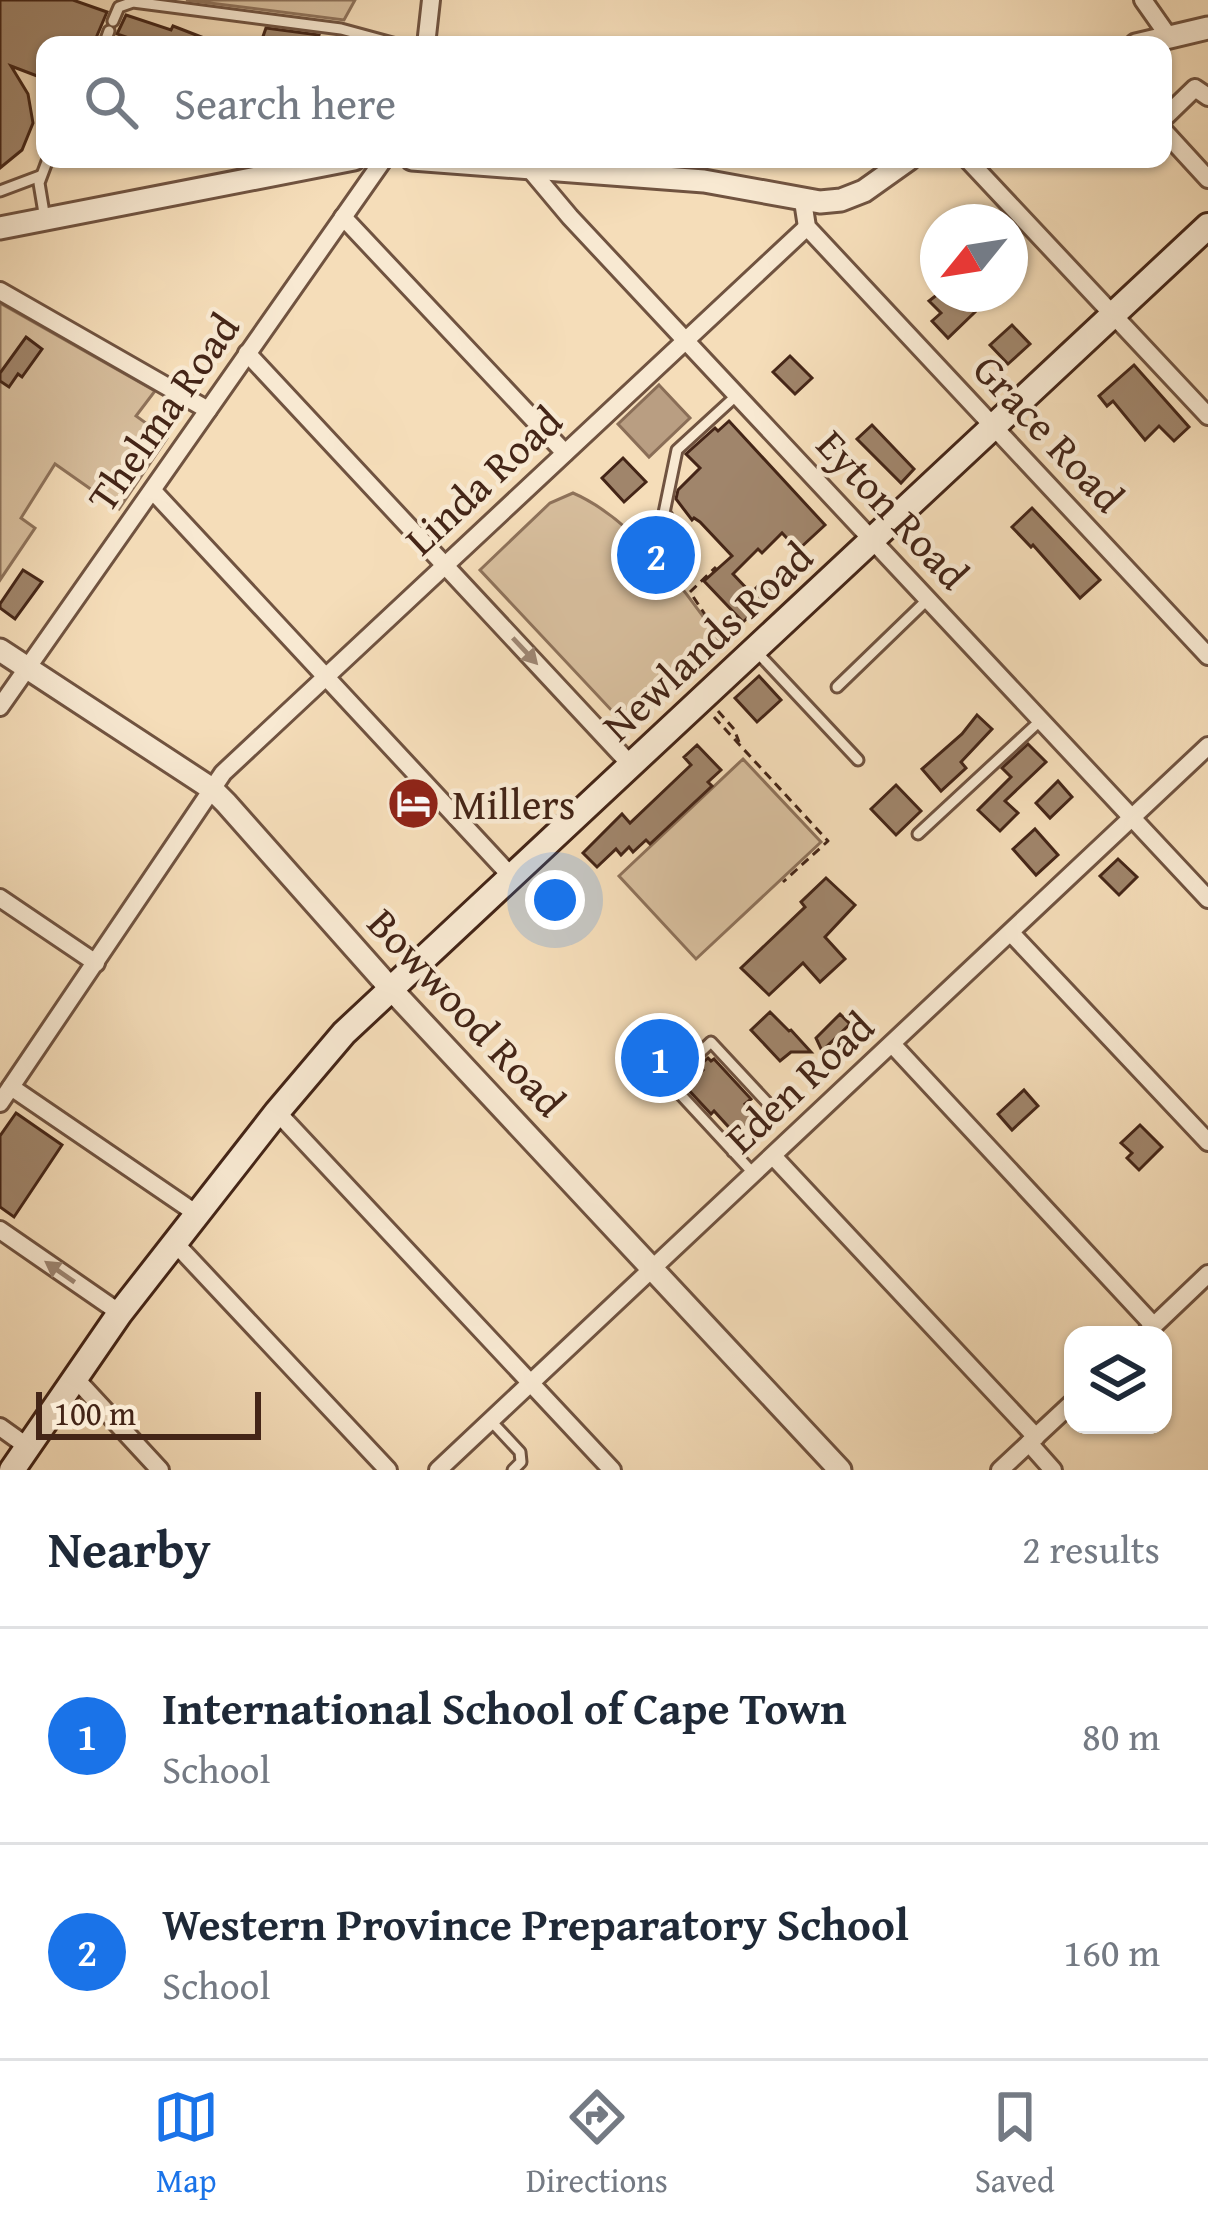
<!DOCTYPE html>
<style>
:root{--surface:#fff;--page:#f6f6f7;--text:#1f2937;--muted:#747a83;--line:#e0e1e3;--accent:#1a73e8}
body{margin:0;font-family:"Gentium Book Plus",serif;background:var(--page);color:var(--text)}
.controls{position:absolute;right:36px;bottom:36px;display:grid;overflow:hidden;border-radius:24px;box-shadow:0 3px 9px #0004}
.controls button{width:108px;height:108px;display:grid;place-items:center;padding:0;border:0;border-bottom:3px solid var(--line);background:var(--surface);color:var(--text);font:60px sans-serif}
.compass{position:absolute;left:920px;top:204px;width:108px;height:108px;border-radius:50%;background:var(--surface);box-shadow:0 3px 9px #0004;rotate:240deg}
.scale{position:absolute;left:36px;bottom:30px;width:225px;box-sizing:border-box;padding-left:12px;border:6px solid #442517;border-top:0;font-size:33px;line-height:42px;white-space:nowrap;color:#442517;-webkit-text-stroke:9px #f8e9d2;paint-order:stroke}
.you{position:absolute;left:555px;top:900px;width:42px;height:42px;margin:-30px;border:9px solid #fff;border-radius:50%;background:#1a73e8;box-shadow:0 0 0 18px #1a73e833}
.badge{display:grid;place-items:center;width:78px;height:78px;border-radius:50%;background:var(--accent);color:#fff;font-size:39px;font-weight:700}
.pin{position:absolute;translate:-50% -50%;border:6px solid #fff;box-shadow:0 3px 12px #0006}
.list{margin:0;padding:0;list-style:none}
h2{display:flex;justify-content:space-between;align-items:center;height:156px;margin:0;padding:0 48px;font-size:51px}
h2 small{font-size:39px;font-weight:400;color:var(--muted)}
.list li{display:grid;grid-template-columns:78px 1fr auto;gap:36px;align-items:center;box-sizing:border-box;height:216px;padding:0 48px;border-top:3px solid var(--line)}
.list b{display:block;font-size:45px;white-space:nowrap}
.list p{margin:0;font-size:39px;white-space:nowrap;color:var(--muted)}
.list em{font-size:39px;font-style:normal;color:var(--muted)}
.icon{flex:none;width:66px;height:66px;fill:none;stroke:currentColor;stroke-width:2;stroke-linecap:round;stroke-linejoin:round}
.map{position:relative;flex:none;width:1208px;height:1470px;overflow:hidden}
.search{position:absolute;background:var(--surface);box-shadow:0 3px 9px #0004;left:36px;right:36px;top:36px;height:132px;display:flex;align-items:center;gap:30px;box-sizing:border-box;padding:0 42px;border-radius:24px;color:var(--muted);font-size:45px}
.sheet{height:588px;background:var(--surface)}
nav{display:flex;justify-content:space-around;align-items:center;box-sizing:border-box;height:168px;border-top:3px solid var(--line);background:var(--surface);font-size:33px;color:var(--muted)}
nav a{display:grid;justify-items:center;gap:6px}
nav .on{color:var(--accent)}
.map>svg:first-child{display:block}
.green{fill:#d7be9d;stroke:#8e725a;stroke-width:3}
.water{fill:#b99e82;stroke:#8a6e57;stroke-width:3}
.building{fill:#a0856b;stroke:#442517;stroke-width:3}
.lines{fill:none;stroke-linecap:round;stroke-linejoin:round}
.service-casing{stroke:#705340;stroke-width:15}
.minor-casing{stroke:#705340;stroke-width:22}
.tertiary-casing{stroke:#705340;stroke-width:27}
.secondary-casing{stroke:#442517;stroke-width:30}
.path{stroke:#442517;stroke-width:3;stroke-dasharray:9 6;stroke-linecap:butt}
.service{stroke:#f8e9d2;stroke-width:9}
.minor{stroke:#f8e9d2;stroke-width:16}
.tertiary{stroke:#f8e9d2;stroke-width:21}
.secondary{stroke:#f8e9d2;stroke-width:24}
.oneway{fill:#9e8774}
.labels{text-anchor:middle;stroke-width:9;stroke-linejoin:round;paint-order:stroke}
.street-label{font-size:42px;fill:#442517;stroke:#f8e9d2}
.poi-label{font-size:42px;fill:#442517;stroke:#f8e9d2;text-anchor:start}
</style>
<div class="map">
<svg width="1208" height="1470" viewBox="0 0 1208 1470">
<rect width="100%" height="100%" fill="#f5ddb9"/>
<filter id="stains"><feTurbulence type="fractalNoise" baseFrequency=".00167" numOctaves="4"/><feColorMatrix values="0 0 0 0 .2 0 0 0 0 .09 0 0 0 0 .02 0 0 0 .5 -.17"/></filter>
<radialGradient id="worn" r=".72"><stop offset=".6" stop-color="#630" stop-opacity="0"/><stop offset="1" stop-color="#630" stop-opacity=".3"/></radialGradient>
<g class="green">
<path d="M186,0h169l-11,20z"/>
<path d="M0,303l155,88 -19,25 31,22 -48,71 -64,-45 -34,54 14,10 -35,52z"/>
<path d="M573,493c58,25 110,93 145,145l-2,12 -87,79 -149,-159 70,-67z"/>
<path d="M743,759l78,83 -125,117 -77,-83z"/>
</g>
<path class="water" d="M659,385l31,33 -41,39 -31,-33z"/>
<g class="building">
<path d="M0,0h73l34,12 -14,33h-48v34l-34,-13 17,28 5,29 -11,27 -22,18z"/>
<path d="M126,15l45,15 2,-4 49,19h-73l-32,-11z"/>
<path d="M266,28l53,7 -3,10h-56z"/>
<path d="M938,294h19l18,18 -27,26 -16,-17 9,-8 -12,-12z"/>
<path d="M1012,325l18,19 -22,20 -18,-19z"/>
<path d="M26,337l16,12 -20,28 -4,-3 -9,13 -9,-6v-8z"/>
<path d="M790,356l22,22 -17,16 -22,-22z"/>
<path d="M1134,365l55,62 -15,14 -15,-15 -14,14 -32,-39 -6,5 -8,-10z"/>
<path d="M729,421l96,104 -27,25 -16,-17 -20,20 -4,-4 -25,25 18,19 13,-13 12,12 -33,30 -39,-41 28,-25 -32,-34 -6,-4 -2,2 -16,-21 2,-9 22,-22 -14,-14 29,-26 3,3z"/>
<path d="M872,425l42,44 -13,14 -44,-44z"/>
<path d="M623,458l23,24 -22,20 -22,-24z"/>
<path d="M1032,508l68,72 -20,18 -47,-53 -2,2 -19,-20z"/>
<path d="M23,570l19,12 -27,37 -15,-11v-4z"/>
<path d="M759,676l22,24 -24,22 -22,-24z"/>
<path d="M977,715l15,14 -31,33 5,6 -25,23 -19,-22 40,-35z"/>
<path d="M1028,744l18,18 -41,39 13,12 -18,18 -22,-21 33,-33 -9,-9z"/>
<path d="M697,745l24,25 -13,12 4,4 -62,58 -4,-4 -13,12 -4,-5 -8,8 -5,-6 -19,18 -14,-14 39,-39 8,9 61,-58 -7,-8z"/>
<path d="M1058,781l14,16 -22,21 -14,-15z"/>
<path d="M896,785l25,26 -25,24 -25,-26z"/>
<path d="M1035,829l23,26 -22,20 -23,-26z"/>
<path d="M1118,859l19,18 -18,18 -19,-19z"/>
<path d="M826,878l29,27 -30,32 20,22 -25,23 -17,-19 -34,32 -28,-27 64,-61 -4,-5z"/>
<path d="M770,1012l19,19 2,-1 20,22h-20l-11,9 -29,-31z"/>
<path d="M840,1014l10,10 -28,27 -6,-13z"/>
<path d="M708,1058l3,3 3,-2 37,40 -6,5 11,12 -20,19 -22,-24 -3,3 -26,-28 18,-16 -4,-4z"/>
<path d="M1024,1090l14,16 -26,24 -14,-16z"/>
<path d="M16,1113l46,32 -48,72 -14,-10v-71z"/>
<path d="M1140,1125l22,22 -23,23 -12,-12 5,-5 -11,-10z"/>
</g>
<g class="lines">
<defs>
<g id="service">
<path d="M113,21l6,-14 14,-5 208,27 59,16"/>
<path d="M104,45l5,-14"/>
<path d="M0,191l40,-15"/>
<path d="M45,219l-6,-36 9,-24"/>
<path d="M667,516l-3,-3 13,-63 60,-55"/>
<path d="M755,650l103,110"/>
<path d="M837,687l91,-88"/>
<path d="M918,834l123,-114"/>
<path d="M733,1152l43,-40 -65,-70 -42,40 85,92"/>
<path d="M491,1421l29,31 1,10 -8,8"/>
</g>
<g id="minor">
<path d="M1143,0l26,37"/>
<path d="M426,45l5,-45"/>
<path d="M1163,119l32,-31 13,9"/>
<path d="M1163,130l45,49"/>
<path d="M967,159l241,257"/>
<path d="M528,167l42,50 638,682"/>
<path d="M803,201l4,26 401,429"/>
<path d="M343,217l222,236"/>
<path d="M0,291l208,119"/>
<path d="M247,353l384,412"/>
<path d="M153,491l358,385"/>
<path d="M0,707l384,-548"/>
<path d="M0,898l96,65"/>
<path d="M1011,933l197,209"/>
<path d="M892,1044l262,282"/>
<path d="M11,1087l186,127"/>
<path d="M0,1103l223,-330 584,-546"/>
<path d="M277,1112l335,358"/>
<path d="M773,1156l263,281"/>
<path d="M0,1230l120,83"/>
<path d="M174,1242l214,228"/>
<path d="M1144,1335l64,-61"/>
<path d="M75,1378l85,92"/>
<path d="M0,1427l28,20"/>
<path d="M1029,1443l24,27"/>
<path d="M438,1470l770,-724"/>
<path d="M1000,1470l73,-68"/>
</g>
<g id="tertiary">
<path d="M1136,45l72,-17"/>
<path d="M412,159l292,22 116,21 21,-2 23,-9 45,-32"/>
<path d="M0,228l354,-69"/>
<path d="M0,650l212,139 14,14 165,186 449,481"/>
</g>
<path id="secondary" d="M12,1470l108,-157 157,-201 67,-79 864,-807"/>
</defs>
<use href="#service" class="service-casing"/>
<use href="#minor" class="minor-casing"/>
<use href="#tertiary" class="tertiary-casing"/>
<use href="#secondary" class="secondary-casing"/>
<g class="path">
<path d="M147,45v-1"/>
<path d="M685,685l-3,-2 36,-32 2,-14 -30,-45 26,-25"/>
<path d="M718,711l16,18 5,13"/>
<path d="M714,717l114,124 -45,41"/>
</g>
<use href="#service" class="service"/>
<use href="#minor" class="minor"/>
<use href="#tertiary" class="tertiary"/>
<use href="#secondary" class="secondary"/>
</g>
<defs><path id="oneway-solid" d="M-6-.8H1V-3.2L6.5 0L1 3.2V.8H-6Z" transform="scale(3)"/></defs>
<g class="oneway">
<use href="#oneway-solid" transform="translate(525 651) rotate(47)"/>
<use href="#oneway-solid" transform="translate(60 1272) rotate(-145)"/>
</g>
<defs>
<symbol id="hotel-disc" viewBox="-11 -11 22 22"><circle r="9.5" fill="#8f2418" stroke="#f8e9d2"/><path d="M-6-4.5h1.5V1H6V5H4.5V3h-9V5H-6ZM-4 0a1.8 1.8 0 1 1 3.6 0ZM.5 0V-2.5h3Q6-2.5 6 0Z" fill="#fff"/></symbol>
</defs>
<g fill-rule="evenodd">
<use href="#hotel-disc" x="384" y="774" width="59" height="59"/>
</g>
<g class="labels">
<g class="street-label">
<text transform="translate(163 412) rotate(-55)" y="15">Thelma Road</text>
<text transform="translate(1049 433) rotate(47)" y="15">Grace Road</text>
<text transform="translate(483 480) rotate(-43)" y="15">Linda Road</text>
<text transform="translate(893 509) rotate(47)" y="15">Eyton Road</text>
<text transform="translate(707 641) rotate(-43)" y="15">Newlands Road</text>
<text transform="translate(467 1012) rotate(47)" y="15">Bowwood Road</text>
<text transform="translate(799 1082) rotate(-43)" y="15">Eden Road</text>
</g>
<g class="poi-label">
<text x="452" y="819">Millers</text>
</g>
</g>
<rect width="100%" height="100%" filter="url(#stains)"/>
<rect width="100%" height="100%" fill="url(#worn)"/>
</svg>
<div class="controls">
<button><svg class="icon" aria-label="layers" viewBox="0 0 24 24"><path d="M12 4l9 5-9 5-9-5zM3 14l9 5 9-5"/></svg></button>
</div>
<svg class="compass" viewBox="-18 -18 36 36"><path d="M0-13l5 13h-10z" fill="#e53935"/><path d="M0 13l5-13h-10z" fill="#747a83"/></svg>
<div class="scale">100 m</div>
<div class="you"></div>
<div class="pin badge" style="left:660px;top:1058px">1</div>
<div class="pin badge" style="left:656px;top:555px">2</div>
<div class="search"><svg class="icon" aria-label="search" viewBox="0 0 24 24"><circle cx="10" cy="10" r="6"/><path d="M15 15l6 6"/></svg>Search here</div>
</div>
<section class="sheet">
<h2>Nearby<small>2 results</small></h2>
<ul class="list">
<li><span class="badge">1</span><div><b>International School of Cape Town</b><p>School</p></div><em>80 m</em></li>
<li><span class="badge">2</span><div><b>Western Province Preparatory School</b><p>School</p></div><em>160 m</em></li>
</ul>
</section>
<nav>
<a class="on"><svg class="icon" aria-label="map" viewBox="0 0 24 24"><path d="M3 6l6-2 6 2 6-2v14l-6 2-6-2-6 2zM9 4v14M15 6v14"/></svg>Map</a>
<a><svg class="icon" aria-label="directions" viewBox="0 0 24 24"><path d="M12 3l9 9-9 9-9-9zM9 14v-3h6M13 9l2 2-2 2"/></svg>Directions</a>
<a><svg class="icon" aria-label="saved" viewBox="0 0 24 24"><path d="M7 4h10v16l-5-4-5 4z"/></svg>Saved</a>
</nav>
